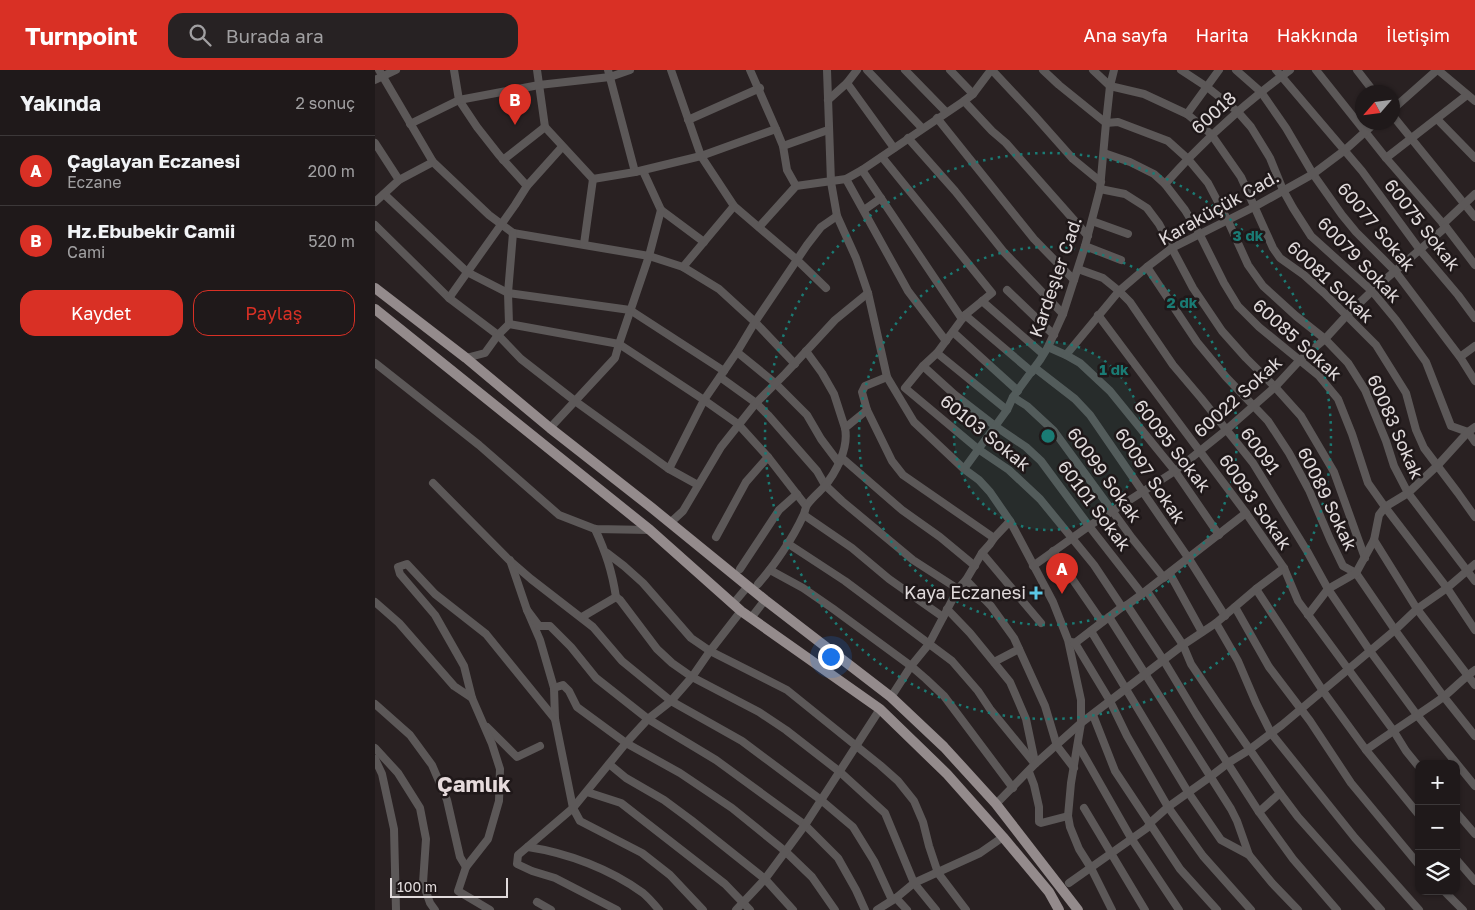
<!DOCTYPE html>
<html lang="tr">
<meta charset="utf-8">
<style>
:root{--surface:#1f191a;--page:#272223;--text:#f1f3f6;--muted:#a1a0a2;--line:#3c3839;--accent:#d93025}
body{margin:0;font-family:"Golos Text",sans-serif;background:var(--page);color:var(--text)}
.controls{position:absolute;right:15px;bottom:15px;display:grid;overflow:hidden;border-radius:10px;box-shadow:0 1px 4px #0004}
.controls button{width:45px;height:45px;display:grid;place-items:center;padding:0;border:0;border-bottom:1px solid var(--line);background:var(--surface);color:var(--text);font:25px sans-serif}
.compass{position:absolute;left:980px;top:15px;width:45px;height:45px;border-radius:50%;background:var(--surface);box-shadow:0 1px 4px #0004;rotate:242deg}
.scale{position:absolute;left:15px;bottom:12px;width:118px;box-sizing:border-box;padding-left:5px;border:2px solid #e1dbdc;border-top:0;font-size:14px;line-height:18px;white-space:nowrap;color:#e1dbdc;-webkit-text-stroke:4px #1f1819;paint-order:stroke}
.you{position:absolute;left:455px;top:586px;width:18px;height:18px;margin:-12px;border:4px solid #fff;border-radius:50%;background:#1a73e8;box-shadow:0 0 0 8px #1a73e833}
.badge{display:grid;place-items:center;width:32px;height:32px;border-radius:50%;background:var(--accent);color:#fff;font-size:16px;font-weight:700}
.pin{position:absolute;translate:-50% -41px;filter:drop-shadow(0 1px 2px #0008)}
.pin::after{content:'';position:absolute;top:26px;width:18px;height:15px;background:inherit;clip-path:polygon(0 0,100% 0,50% 100%)}
.list{margin:0;padding:0;list-style:none}
h2{display:flex;justify-content:space-between;align-items:center;height:65px;margin:0;padding:0 20px;font-size:21px}
h2 small{font-size:16px;font-weight:400;color:var(--muted)}
.list li{display:grid;grid-template-columns:32px 1fr auto;gap:15px;align-items:center;box-sizing:border-box;height:70px;padding:0 20px;border-top:1px solid var(--line)}
.list b{display:block;font-size:19px;white-space:nowrap}
.list p{margin:0;font-size:16px;white-space:nowrap;color:var(--muted)}
.list em{font-size:16px;font-style:normal;color:var(--muted)}
.actions{display:flex;gap:10px;padding:15px 20px}
.actions a{flex:1;padding:11px 0;border:1px solid var(--accent);border-radius:15px;text-align:center;font-size:18px;color:var(--accent)}
.actions .main{background:var(--accent);color:#fff}
.icon{flex:none;width:28px;height:28px;fill:none;stroke:currentColor;stroke-width:2;stroke-linecap:round;stroke-linejoin:round}
.map{position:relative;flex:none;width:1100px;height:840px;overflow:hidden}
header{display:flex;align-items:center;gap:30px;box-sizing:border-box;height:70px;padding:0 25px;background:var(--accent);color:#fff}
header strong{font-size:24px}
nav{display:flex;gap:28px;margin-inline-start:auto;font-size:18px}
.search{width:350px;height:45px;background:var(--page);display:flex;align-items:center;gap:12px;box-sizing:border-box;padding:0 18px;border-radius:15px;color:var(--muted);font-size:19px}
main{display:flex}
aside{flex:1;background:var(--surface)}
.map>svg:first-child{display:block}
.lines{fill:none;stroke-linecap:round;stroke-linejoin:round}
.minor{stroke:#5c5858;stroke-width:8}
.major{stroke:#948b8c;stroke-width:10}
.ring{fill:none;stroke:#1a7b74;stroke-width:2.5;stroke-dasharray:2.5 5}
.poi-dot{fill:#5bc8e6;stroke:#1f1819;stroke-width:2}
.labels{text-anchor:middle;stroke-width:5;stroke-linejoin:round;paint-order:stroke}
.street-label{font-size:18px;fill:#e1dbdc;stroke:#1f1819}
.poi-label{font-size:18px;fill:#e1dbdc;stroke:#1f1819;text-anchor:end}
.district-label{font-size:22px;font-weight:bold;fill:#e6dbdc;stroke:#1f1819}
.centre{fill:#1a7b74;stroke:#1f1819;stroke-width:2.5}
.ring-label{font-size:15px;text-anchor:middle;font-weight:bold;fill:#1a7b74;stroke:#1f1819;stroke-width:5;stroke-linejoin:round;paint-order:stroke}
</style>
<header>
<strong>Turnpoint</strong>
<div class="search"><svg class="icon" aria-label="search" viewBox="0 0 24 24"><circle cx="10" cy="10" r="6"/><path d="M15 15l6 6"/></svg>Burada ara</div>
<nav><a>Ana sayfa</a><a>Harita</a><a>Hakkında</a><a>İletişim</a></nav>
</header>
<main>
<aside>
<h2>Yakında<small>2 sonuç</small></h2>
<ul class="list">
<li><span class="badge">A</span><div><b>Çağlayan Eczanesi</b><p>Eczane</p></div><em>200 m</em></li>
<li><span class="badge">B</span><div><b>Hz.Ebubekir Camii</b><p>Cami</p></div><em>520 m</em></li>
</ul>
<div class="actions"><a class="main">Kaydet</a><a>Paylaş</a></div>
</aside>
<div class="map">
<svg width="1100" height="840" viewBox="0 0 1100 840">
<rect width="100%" height="100%" fill="#292122"/>
<g class="lines">
<g class="minor">
<path d="M4,0l54,92 56,53 24,18 136,23 34,11 36,22 36,33 40,42"/>
<path d="M79,0l5,30 18,27 22,28 28,31"/>
<path d="M162,0l8,57 48,52"/>
<path d="M233,0l27,102"/>
<path d="M296,0l30,86 33,50 62,53 30,29"/>
<path d="M375,0l26,59 7,17 4,24 9,16"/>
<path d="M452,0l4,112 6,34 19,42 12,35 19,84 27,45 50,47 15,11 11,12 20,29 43,81 15,38 13,60v23l-10,60 -3,33 2,11 9,22 12,19 21,42"/>
<path d="M492,0l55,58"/>
<path d="M530,0l41,42"/>
<path d="M575,0l23,24"/>
<path d="M617,0l42,45 39,44 28,23"/>
<path d="M668,0l16,15 47,38 12,-1 50,19 20,18 20,24 20,38 20,44 15,21 33,30 29,23 23,24 17,27 21,51 8,25 14,27 67,88"/>
<path d="M718,0l17,16 34,8 43,20 24,20 30,43 32,71 7,10 24,17 20,18 52,52 30,48 10,37 8,18 34,45 17,24"/>
<path d="M806,0l26,17 30,24 14,16 19,31 13,32 10,18 18,28 61,55 24,29 30,42 25,64 17,6 7,10"/>
<path d="M861,0l25,22 25,36 27,46 29,41 14,17 39,39 65,86 15,24"/>
<path d="M901,0l86,101 58,79 38,45 17,23"/>
<path d="M941,0l70,88 60,69 29,38"/>
<path d="M982,0l17,22"/>
<path d="M1063,0l37,31"/>
<path d="M0,10l21,-10"/>
<path d="M472,13l47,65"/>
<path d="M453,30l19,-17 10,-13"/>
<path d="M589,31l28,30 14,12 82,93"/>
<path d="M1018,39l44,-39"/>
<path d="M812,44l32,-44"/>
<path d="M1018,46l82,101"/>
<path d="M562,48l97,121 40,41"/>
<path d="M1062,49l38,39"/>
<path d="M313,50l72,-32"/>
<path d="M35,54l49,-24 80,-15 71,-8 20,-7"/>
<path d="M533,68l47,53 48,60 60,63"/>
<path d="M0,73l24,37"/>
<path d="M408,76l45,-16"/>
<path d="M729,83l26,9 24,12 11,10 20,26 15,25 24,48 14,23 21,21 60,49 19,23 14,35 16,49 17,24 62,81 28,42"/>
<path d="M507,87l110,136 -27,22 -28,38 -14,13 -18,22 73,61 31,21 31,29 54,66 28,42"/>
<path d="M1011,88l81,-63"/>
<path d="M128,90l42,-33"/>
<path d="M487,100l100,149"/>
<path d="M268,101l18,39 43,32"/>
<path d="M218,109l42,-7 66,-16 75,-27"/>
<path d="M471,109l62,112 38,50"/>
<path d="M790,114c39,-44 77,-79 125,-114"/>
<path d="M725,119l25,5 22,14 12,16 34,64 29,43 24,27 29,29 26,29 33,56 31,86"/>
<path d="M9,124l83,78 41,21 122,17 94,61"/>
<path d="M0,132l24,-22 34,-18"/>
<path d="M489,140l17,-12"/>
<path d="M717,151l36,13"/>
<path d="M1068,154l32,-30"/>
<path d="M0,155l74,73 49,37 23,24 54,42 94,68 29,16"/>
<path d="M384,157l37,-41 50,-7 16,-9 102,-69 9,-7 18,-24"/>
<path d="M209,174l9,-65"/>
<path d="M710,176l36,14"/>
<path d="M308,197l51,-61"/>
<path d="M772,197l50,75 29,35 42,44 21,32 20,37 21,49 13,27 13,7 39,57 49,67 31,39"/>
<path d="M703,199l25,9 16,13 11,11 43,63 28,33 52,65 54,88 21,38 42,62 47,64 58,71"/>
<path d="M632,220l47,45"/>
<path d="M74,228l66,-93 12,-19 35,-39"/>
<path d="M607,231l61,53"/>
<path d="M590,245l67,57"/>
<path d="M723,245l148,198 38,55 14,33 95,129 13,21 13,16"/>
<path d="M134,254l-1,-31 5,-60"/>
<path d="M578,262l65,59"/>
<path d="M673,277l18,8 14,8 30,28 65,80 44,64"/>
<path d="M431,281l16,22 12,21 11,34"/>
<path d="M362,282l38,31 32,32 14,24 18,24"/>
<path d="M562,283l70,57"/>
<path d="M691,285l53,-64 28,-24 25,-19 82,-41 59,-33 32,-24 31,-28"/>
<path d="M1085,287l15,-11"/>
<path d="M91,288l19,-5 13,-18 11,-11 110,20 85,56 34,24 30,33 38,49"/>
<path d="M0,293l104,82 80,70 36,14 55,1"/>
<path d="M548,296l32,29 40,31 31,21 15,14 48,65 53,68"/>
<path d="M660,298l40,31 15,16 99,144 36,57"/>
<path d="M345,307l36,26 12,12 49,56 8,14 17,16 71,59 45,29"/>
<path d="M638,327l14,9 27,25 78,107 32,40"/>
<path d="M492,340l25,51 11,14 91,63"/>
<path d="M175,358l65,-70 4,-14 30,-88 12,-46"/>
<path d="M467,388l60,52 38,27 35,29"/>
<path d="M294,399l35,-69 33,-48 18,-30 52,-77 14,-18 16,-11"/>
<path d="M589,399l43,-59 6,-13 27,-37 8,-13 15,-33 22,-68 15,-57 6,-66 4,-37 4,-16"/>
<path d="M58,413l76,77 22,19 62,48 29,34 49,40 71,40 79,59 32,27 21,34 18,39"/>
<path d="M429,445l48,33 37,31 54,38"/>
<path d="M295,453l13,-12 38,-64 35,-44 29,-29 50,-54 33,-27"/>
<path d="M341,467l30,-55 22,-25"/>
<path d="M999,470l43,69 58,76"/>
<path d="M412,473l58,38 107,80 26,30 12,18 45,55"/>
<path d="M678,481l49,71"/>
<path d="M232,483l17,13 19,17 48,55 19,13 77,39 93,75 18,16 16,20 9,21 6,24 9,27 28,37"/>
<path d="M607,483l59,70"/>
<path d="M135,490l17,50 13,30 14,48 1,31 18,89 7,13 62,32 28,22 33,35"/>
<path d="M658,496l56,-40 86,-55 51,-41 49,-43 24,-26 26,-22 21,-23 26,-25 74,-64"/>
<path d="M365,499l39,-59 18,-16"/>
<path d="M395,500l33,18 29,20 79,58 15,13 18,17 69,92"/>
<path d="M795,504l32,58"/>
<path d="M591,510l25,26 23,32 31,68 12,40 17,22"/>
<path d="M383,514c16,-18 35,-46 45,-68 2,-3 2,-8 4,-11 4,-6 11,-12 16,-17 13,-15 26,-40 22,-60l22,-18 -5,-18 3,-6 22,-9"/>
<path d="M881,519l67,102 43,59 53,65"/>
<path d="M772,521l36,54 8,19 27,40 62,89 18,24 83,93"/>
<path d="M241,527l4,3 37,49 15,14 20,14 67,35 27,18 54,42 45,41 29,70 22,27"/>
<path d="M0,532l24,21 55,63 18,12"/>
<path d="M358,534l15,-18"/>
<path d="M752,535l37,56 32,53 63,98 34,47 44,51"/>
<path d="M860,537l34,60 41,54 41,62 68,82"/>
<path d="M572,539l23,24 40,49 16,37 9,43"/>
<path d="M152,540l12,16h11l21,21 25,31 52,41 68,41 89,65 33,33 18,32 9,20"/>
<path d="M933,545l20,-26 28,-16 18,-33 5,-25 6,-8 23,-14 30,-28 30,-33 7,-5"/>
<path d="M207,547l34,-20c-4,-26 -10,-44 -21,-68"/>
<path d="M734,547l122,192 6,12 12,34 23,28 26,27"/>
<path d="M376,548l14,-18"/>
<path d="M841,553l22,38 18,42 15,30 84,105 64,72"/>
<path d="M716,561l97,161 33,48 28,15"/>
<path d="M697,572l3,1 47,-36 5,-2 15,-11 104,-81"/>
<path d="M700,573l35,58 17,35 41,71 35,49 48,54"/>
<path d="M619,592l25,-13"/>
<path d="M179,618l9,-3 6,6 8,16 49,36 54,30 52,35 53,43 27,26 23,33"/>
<path d="M516,627l20,-31 18,-22 29,-55 8,-9 16,-27 8,-9 4,-6 16,-17"/>
<path d="M0,634l35,31 22,30 15,35 13,57 6,10"/>
<path d="M718,645l22,56 65,98 37,41"/>
<path d="M112,657l30,30 23,-11"/>
<path d="M703,675l53,93 48,72"/>
<path d="M0,678l23,25 22,35 6,31 -3,44 7,20 5,7"/>
<path d="M991,680c25,-18 51,-34 76,-52 12,-9 21,-20 33,-28"/>
<path d="M0,689l7,15 12,55 2,81"/>
<path d="M234,694l17,14 38,22 27,20 74,59 28,31"/>
<path d="M654,702l5,13 5,22v15l2,1 27,-7"/>
<path d="M212,722l34,11 104,81 25,26"/>
<path d="M621,734l39,-40 46,-41 102,-78 33,-22 40,-34 28,-21"/>
<path d="M709,738l61,102"/>
<path d="M884,742l21,-19"/>
<path d="M1081,742l19,22"/>
<path d="M153,777c40,6 82,22 115,46 6,5 11,11 16,17"/>
<path d="M1081,789l19,22"/>
<path d="M694,813l78,-55 3,-5 18,-16 42,-30 18,-14 21,-13 33,-25 113,-95 22,-21 30,-21 28,-24"/>
<path d="M1069,821l19,19"/>
<path d="M521,828l11,12"/>
<path d="M162,832l14,8"/>
<path d="M115,840l-32,-19 8,-24 22,-28 11,-38 1,-32 -8,-25 -20,-46 -8,-32 -29,-51 -35,-41 -2,-7 9,-3 28,30 51,40 69,85"/>
<path d="M242,840l-62,-32 -23,-7 -15,-7 1,-9 55,-47 53,-65 22,-24 23,-18 21,-24 18,-26 31,-40"/>
<path d="M361,840l29,-31 40,-54 75,-116"/>
<path d="M502,840l19,-12 18,-15 66,-30 23,-16"/>
</g>
<g class="major">
<path d="M0,218l91,70 84,70 102,80 113,92 126,97 53,50 52,57 82,106"/>
<path d="M0,239l275,221 91,81 139,98 67,65 56,63 46,55 10,18"/>
</g>
</g>
<circle cx="673" cy="366" r="94" fill="#1a7b74" fill-opacity=".12"/>
<g class="ring">
<circle cx="673" cy="366" r="94"/>
<circle cx="673" cy="366" r="189"/>
<circle cx="673" cy="366" r="283"/>
</g>
<path class="poi-dot" d="M658.5 515.5h5v5h5v5h-5v5h-5v-5h-5v-5h5z"/>
<g class="labels">
<g class="street-label">
<text transform="translate(839 43) rotate(-42)" y="6">60018</text>
<text transform="translate(844 138) rotate(-29)" y="6">Karaküçük Cad.</text>
<text transform="translate(1047 155) rotate(52)" y="6">60075 Sokak</text>
<text transform="translate(1001 157) rotate(50)" y="6">60077 Sokak</text>
<text transform="translate(984 190) rotate(46)" y="6">60079 Sokak</text>
<text transform="translate(681 207) rotate(-71)" y="6">Kardeşler Cad.</text>
<text transform="translate(955 212) rotate(43)" y="6">60081 Sokak</text>
<text transform="translate(922 270) rotate(42)" y="6">60085 Sokak</text>
<text transform="translate(863 327) rotate(-42)" y="6">60022 Sokak</text>
<text transform="translate(1020 357) rotate(66)" y="6">60083 Sokak</text>
<text transform="translate(610 363) rotate(39)" y="6">60103 Sokak</text>
<text transform="translate(797 376) rotate(52)" y="6">60095 Sokak</text>
<text transform="translate(885 381) rotate(54)" y="6">60091</text>
<text transform="translate(729 405) rotate(54)" y="6">60099 Sokak</text>
<text transform="translate(775 406) rotate(56)" y="6">60097 Sokak</text>
<text transform="translate(952 429) rotate(64)" y="6">60089 Sokak</text>
<text transform="translate(880 432) rotate(55)" y="6">60093 Sokak</text>
<text transform="translate(719 436) rotate(53)" y="6">60101 Sokak</text>
</g>
<g class="poi-label">
<text x="651" y="529">Kaya Eczanesi</text>
</g>
<g class="district-label">
<text x="99" y="722">Çamlık</text>
</g>
</g>
<circle cx="673" cy="366" r="8" class="centre"/>
<g class="ring-label">
<text x="873" y="171">3 dk</text>
<text x="807" y="238">2 dk</text>
<text x="739" y="305">1 dk</text>
</g>
</svg>
<div class="controls">
<button>+</button>
<button>−</button>
<button><svg class="icon" aria-label="layers" viewBox="0 0 24 24"><path d="M12 4l9 5-9 5-9-5zM3 14l9 5 9-5"/></svg></button>
</div>
<svg class="compass" viewBox="-18 -18 36 36"><path d="M0-13l5 13h-10z" fill="#e53935"/><path d="M0 13l5-13h-10z" fill="#a1a0a2"/></svg>
<div class="scale">100 m</div>
<div class="you"></div>
<div class="pin badge" style="left:687px;top:524px">A</div>
<div class="pin badge" style="left:140px;top:55px">B</div>
</div>
</main>
